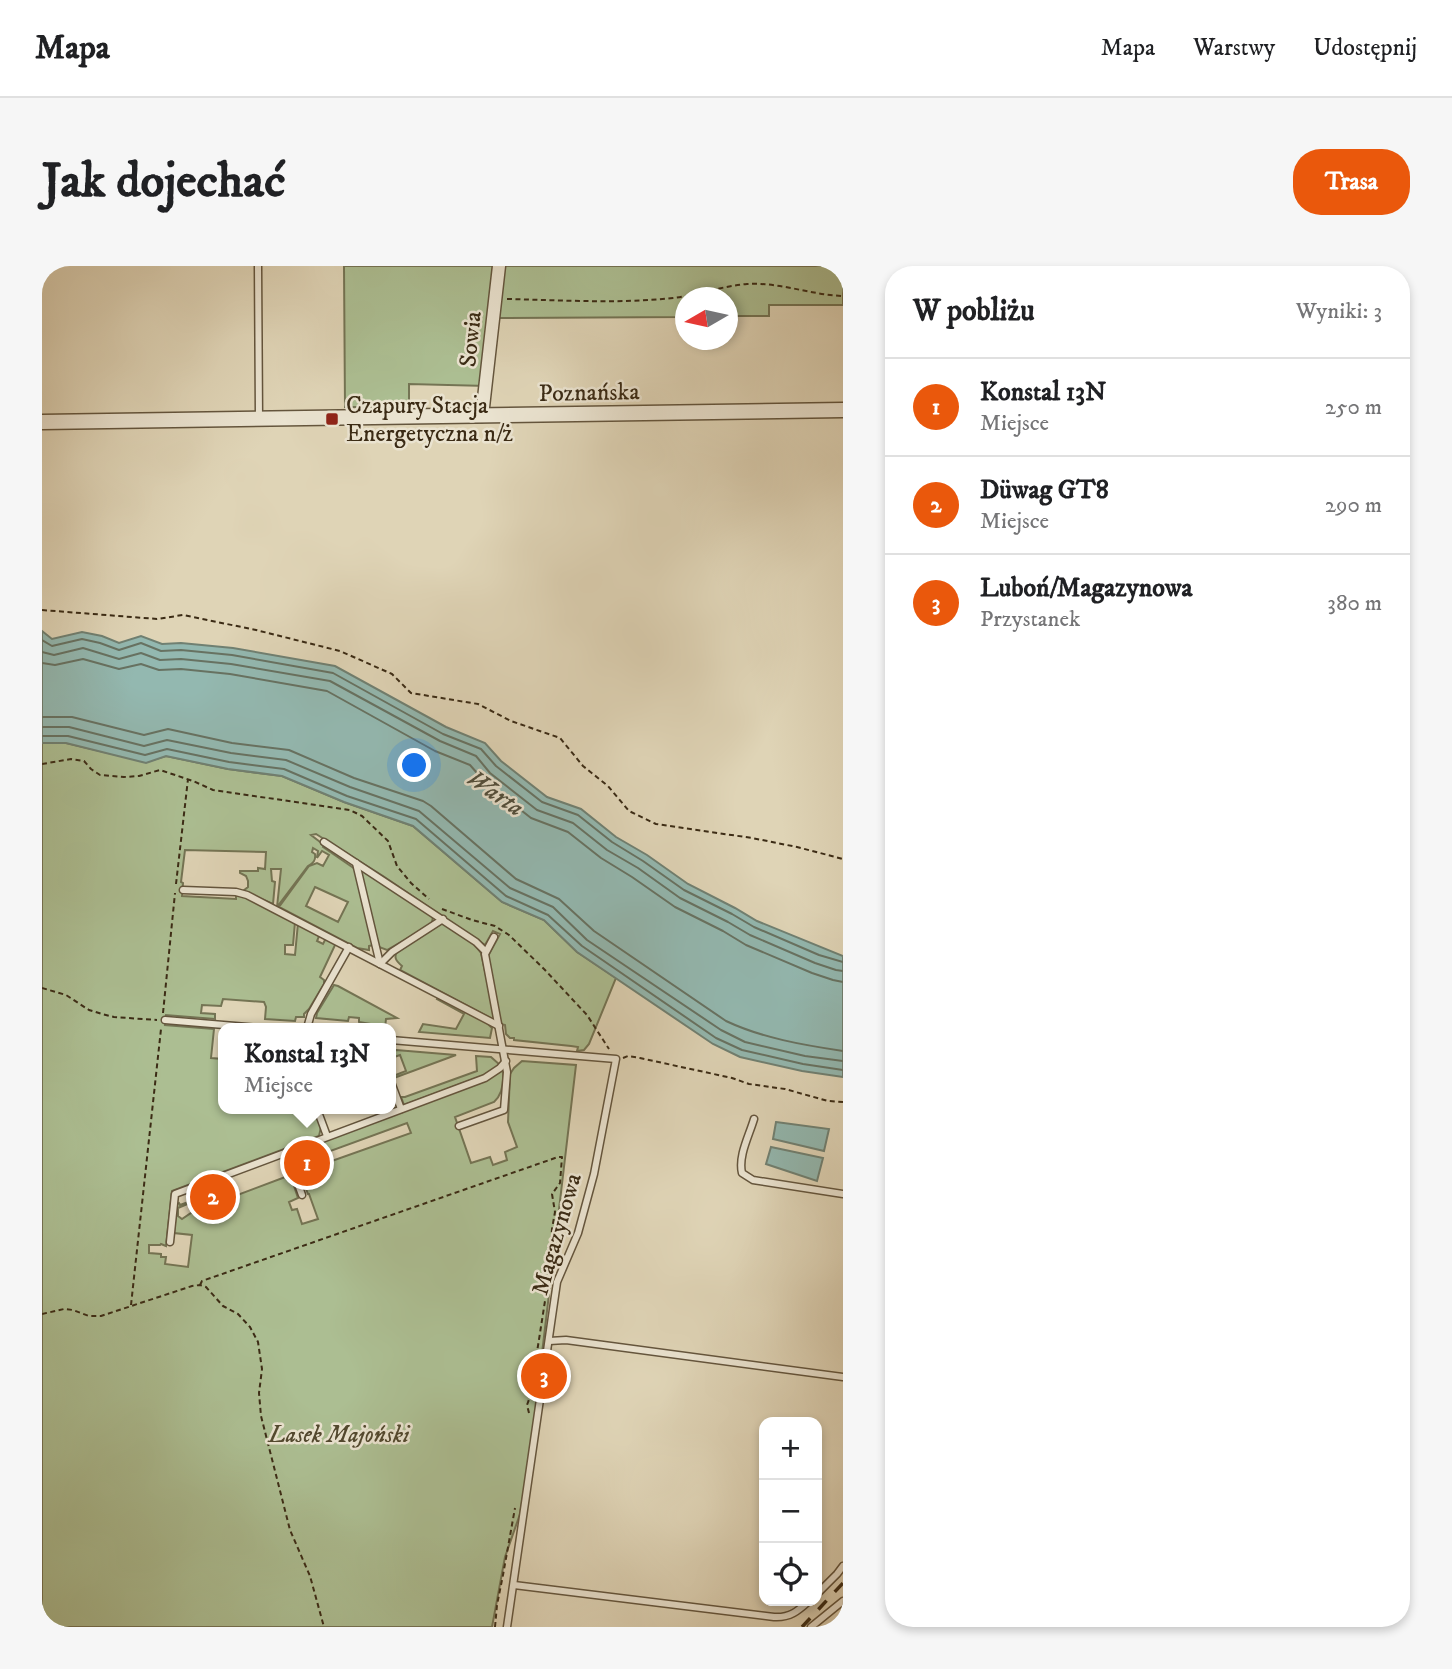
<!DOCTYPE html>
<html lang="pl">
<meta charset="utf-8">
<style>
:root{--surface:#fff;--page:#f6f6f6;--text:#202124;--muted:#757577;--line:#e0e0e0;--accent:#ea580c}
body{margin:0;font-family:"IM FELL DW Pica",serif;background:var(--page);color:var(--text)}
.controls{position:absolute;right:21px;bottom:21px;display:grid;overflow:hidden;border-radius:14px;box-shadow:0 4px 10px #0003}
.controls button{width:63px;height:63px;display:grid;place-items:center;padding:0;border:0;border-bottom:2px solid var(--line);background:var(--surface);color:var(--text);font:35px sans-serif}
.compass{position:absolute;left:633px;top:21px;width:63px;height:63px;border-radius:50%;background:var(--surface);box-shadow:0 4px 10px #0003;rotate:261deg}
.you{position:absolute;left:373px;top:500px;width:24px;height:24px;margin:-18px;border:5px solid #fff;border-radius:50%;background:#1a73e8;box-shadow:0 0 0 10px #1a73e833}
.badge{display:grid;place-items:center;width:46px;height:46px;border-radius:50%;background:var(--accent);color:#fff;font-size:23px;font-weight:700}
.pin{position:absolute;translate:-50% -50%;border:4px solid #fff;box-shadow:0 2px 7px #0006}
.popup{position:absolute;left:176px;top:757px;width:178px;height:91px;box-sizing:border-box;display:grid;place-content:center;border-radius:14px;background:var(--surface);filter:drop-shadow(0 2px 5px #0005);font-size:23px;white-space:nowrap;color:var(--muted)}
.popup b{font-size:26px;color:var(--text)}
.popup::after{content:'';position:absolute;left:50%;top:100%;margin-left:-14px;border:14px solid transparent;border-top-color:var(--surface)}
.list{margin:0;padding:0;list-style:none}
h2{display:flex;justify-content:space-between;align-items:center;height:91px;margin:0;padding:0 28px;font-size:30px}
h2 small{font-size:23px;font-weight:400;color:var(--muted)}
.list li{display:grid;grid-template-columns:46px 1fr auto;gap:21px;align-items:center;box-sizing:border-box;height:98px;padding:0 28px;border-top:2px solid var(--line)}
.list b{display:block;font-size:26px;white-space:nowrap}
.list p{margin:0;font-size:23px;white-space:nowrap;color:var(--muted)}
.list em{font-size:23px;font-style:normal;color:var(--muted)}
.icon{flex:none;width:38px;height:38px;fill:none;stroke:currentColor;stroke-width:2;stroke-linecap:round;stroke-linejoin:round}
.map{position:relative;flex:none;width:801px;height:1361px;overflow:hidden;border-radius:28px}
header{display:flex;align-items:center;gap:42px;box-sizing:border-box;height:98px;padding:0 35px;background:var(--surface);border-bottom:2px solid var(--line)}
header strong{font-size:33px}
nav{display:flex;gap:38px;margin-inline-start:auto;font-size:24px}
.intro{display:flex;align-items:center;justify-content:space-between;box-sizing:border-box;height:168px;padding:0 42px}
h1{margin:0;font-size:49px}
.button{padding:18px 32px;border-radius:28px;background:var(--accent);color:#fff;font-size:24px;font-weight:700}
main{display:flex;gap:42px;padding:0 42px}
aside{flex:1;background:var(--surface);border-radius:28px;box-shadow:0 4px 10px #0003}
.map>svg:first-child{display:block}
.green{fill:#acbe92;stroke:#747454;stroke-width:2;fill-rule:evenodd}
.water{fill:#93b8b0;stroke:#708072;stroke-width:2}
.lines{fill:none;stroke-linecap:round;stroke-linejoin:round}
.shore{stroke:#677262;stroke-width:2}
.service-casing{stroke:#64553d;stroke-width:9}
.minor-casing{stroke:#64553d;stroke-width:15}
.tertiary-casing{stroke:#64553d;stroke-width:17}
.path{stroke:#3b2b15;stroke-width:2;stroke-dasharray:5 3.5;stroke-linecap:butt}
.service{stroke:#eae3d0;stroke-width:6}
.minor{stroke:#eae3d0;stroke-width:12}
.tertiary{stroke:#eae3d0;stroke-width:14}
.rail{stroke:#3b2b15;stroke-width:3.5;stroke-dasharray:12 12;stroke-linecap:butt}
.poi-dot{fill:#8f2418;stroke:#eae3d0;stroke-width:2.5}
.labels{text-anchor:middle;stroke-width:5;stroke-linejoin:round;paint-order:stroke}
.street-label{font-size:24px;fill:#3b2b15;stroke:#eae3d0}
.poi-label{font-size:24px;fill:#3b2b15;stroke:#eae3d0;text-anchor:start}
.park-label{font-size:24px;font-style:italic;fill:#52482e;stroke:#eae3d0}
.water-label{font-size:26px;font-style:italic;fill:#514e3c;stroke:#eae3d0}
</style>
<header>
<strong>Mapa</strong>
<nav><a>Mapa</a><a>Warstwy</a><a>Udostępnij</a></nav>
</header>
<div class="intro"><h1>Jak dojechać</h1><a class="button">Trasa</a></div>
<main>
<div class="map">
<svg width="801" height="1361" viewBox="0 0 801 1361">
<rect width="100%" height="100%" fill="#dfd4b6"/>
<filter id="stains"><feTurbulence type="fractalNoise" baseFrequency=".00286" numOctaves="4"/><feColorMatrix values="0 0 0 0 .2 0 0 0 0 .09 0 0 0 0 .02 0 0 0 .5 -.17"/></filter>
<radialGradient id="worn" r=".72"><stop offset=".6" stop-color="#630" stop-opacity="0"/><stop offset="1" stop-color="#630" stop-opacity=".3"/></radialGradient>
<g class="green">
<path d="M302,0h499v39h-74v11h-41l-1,-18h-42v19l-191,1 -7,68 -78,-2v23h-64z"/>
<path d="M0,477h24l80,19 20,-6 62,13 54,7 62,26 69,24 89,76 42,18 33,32 39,26 -27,66 -5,6 -7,1 1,-4 -7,-1 -57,-6v-2h-4l-4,-4 -1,-9 -4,-1 -14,-66 13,-24 -7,-3 -8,14 -102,-69 -67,-42 -5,1 13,10 -1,2 32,22 18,76 -4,1v4l-12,-2 -78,-41 30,-41 8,-3 6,3 6,-11 -7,-4 -5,7 1,-7 -5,-3 -1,4 3,2c1,7 -2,9 -7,12l-31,41 4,-38h-10l1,12 3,1 -2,22 -30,-13 5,-4v-6l-2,-5 -6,-3v-2h18v-3l7,1 1,-17 -81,-2 -4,32 2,1 -1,13 54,3v-4l8,1 51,26 -2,23h-8v9l10,1 3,-32 22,11 -3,7 6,3 3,-6 10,5 -16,34 4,3v4l-15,25 -5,5v3h-8l-1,4 -30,-2 1,-12 -2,-5 -41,-3 -2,7 -19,-1 -1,8 14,1v5l-49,-4 -1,10 49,4 -3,29 12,1v50h72l14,3 1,-3h5l6,18 -2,9 -147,55 -6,55 -5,-2 -1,1h-11v8l12,1v3h5l-1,7 23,3 4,-32 -18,-2 3,-29 2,-1 1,2 8,-3 2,1 -12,5v8l4,3 9,-6 12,-5 85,-32 4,4 6,18 -9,4 3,8 5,-1 5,15 16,-5 -9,-25h-1l-7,-18 -3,-3 113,-40 -4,-10 -112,41 -1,-5 13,-7v-2l9,-6 167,-63 20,-11c1,12 0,24 -9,32l-39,15 16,46 19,-6 3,8 14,-5 -2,-8 12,-5 -9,-25 2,-48 4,-6 8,-7 54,4 -39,331 -2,32 -15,86 -15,43 -13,70h-450zM273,621l33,15 -10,20 -32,-16z"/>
<path d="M317,600l74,51 -1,5 -3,4 -42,24 -8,-3z"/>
<path d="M403,657l30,22 6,8 15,68 -96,-51 2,-4c-6,-5 -9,-9 -4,-16l43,-26z"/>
<path d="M292,719l4,1 59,32 -11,1 -1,9h-15l1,-4 -12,-2v-4l-10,-1 -1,4 -32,-3 1,-5z"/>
<path d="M396,731l47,24 7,7 -2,10 -71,-6 4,-8 33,5 8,-15 -27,-15z"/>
<path d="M354,784l60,5 -62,23 -1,-2 13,-5 -6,-16 -9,3v-7z"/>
<path d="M434,790l15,1 9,8 -18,11 -78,29 -3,-8h4l72,-26z"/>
</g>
<g class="water">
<path d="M0,365l10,8 30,-7 20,4 17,7 22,-7 21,8 19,-1 52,5 102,18 111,61 39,16 16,18 46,36 34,12 35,28 31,18 41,29 47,24 22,13 86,35v121l-41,-6 -62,-14 -27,-13 -136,-92 -33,-32 -42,-18 -89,-76 -69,-24 -62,-26 -54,-7 -62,-13 -20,7 -80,-20h-24z"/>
<path d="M734,856l53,7 -5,22 -51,-12z"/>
<path d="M729,881l52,11 -6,23 -51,-17z"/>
</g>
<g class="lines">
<g class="shore">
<path d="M0,374l10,6 30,-7 18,4 19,7 22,-7 20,8 20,-1 51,5 101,18 110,61 38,15 15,17 46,36 36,13 34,27 31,19 41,29 48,24 22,13 65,28 24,7"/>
<path d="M0,386l12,3 29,-7 36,11 22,-6 19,7 21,-1 50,5 99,17 110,60 36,15 14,17 47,37 36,13 34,27 31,18 42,30 48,24 22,13 65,28 21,7 7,1"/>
<path d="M0,397l13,2 28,-6 36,10 22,-5 18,6 22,-1 49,5 97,17 108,60 35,14 14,16 47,37 37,14 33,26 31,19 43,30 48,24 23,14 66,28 21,7 10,2"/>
<path d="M0,451h30l72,18 24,-6 64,14 57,7 65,28 69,23 8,5 85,73 43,20 35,32 132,90c36,17 77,24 117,30"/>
<path d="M0,461h27l75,19 23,-6 64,13 55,7 64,27 69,24 91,77 43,19 34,33 134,90 24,12 60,14 38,5"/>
<path d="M0,470h26l77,19 22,-6 62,13 55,7 63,27 69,23 90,77 42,19 34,31 134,92 26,12 61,14 40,6"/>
</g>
<defs>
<g id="service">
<path d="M216,0l1,152"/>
<path d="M282,576l152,100 9,9"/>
<path d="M314,597l24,101"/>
<path d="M141,624l53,2 11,3 252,131"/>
<path d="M338,698l12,-12 51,-33"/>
<path d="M123,754l93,8"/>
<path d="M265,762l4,-14 38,-67"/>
<path d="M349,774l225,19 -22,115 -16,59 -21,49 -50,345"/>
<path d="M349,816l10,27"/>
<path d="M275,843l10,27"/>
<path d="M712,853c-5,17 -16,37 -12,54l11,7 90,14"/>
<path d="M417,860l45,-16 3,-38 -22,-118 9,-17"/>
<path d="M244,886l16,43"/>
<path d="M128,976l5,-48 310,-116 15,-10 6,-7"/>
<path d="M507,1075l17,-1 277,37"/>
<path d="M472,1319l260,32c16,1 24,-6 35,-16"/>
<path d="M775,1328l20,-20 6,-8"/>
<path d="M769,1361l32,-26"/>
</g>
<path id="minor" d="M440,150l17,-150"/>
<path id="tertiary" d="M0,156l801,-12"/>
</defs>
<use href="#service" class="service-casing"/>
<use href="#minor" class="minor-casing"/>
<use href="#tertiary" class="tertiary-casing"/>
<g class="path">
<path d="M465,33c55,1 111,5 166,-1 25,-3 49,-12 74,-14 33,-2 64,11 96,12"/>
<path d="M0,344l115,9 26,-4 73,15 84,21 52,23 19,19 67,11 33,17 49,17 23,28 25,20 21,25 27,13 96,14 45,9 46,12"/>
<path d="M0,498l29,-5 13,2 7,8 9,6 24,2 15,-1 21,-6 33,11 20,9 137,20 12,6 26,25 9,25 14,17 18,16"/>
<path d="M134,618l12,-105"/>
<path d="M400,643l30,11 23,6 14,9 36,35 42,45 22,34"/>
<path d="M0,722l24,7 23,15 13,4 12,3 43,3"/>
<path d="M121,747l12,-120"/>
<path d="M581,792l5,-2 12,2 92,20 17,6 36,5 43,12 15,1"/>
<path d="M158,1019l2,-4 356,-124h4l-2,26 -8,11 3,18 -3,17 -4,49"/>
<path d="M89,1039l30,-276"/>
<path d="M0,1048l22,-5 9,1 16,6h12l91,-30 8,-1 6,2 17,19 15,8 12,13 8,15 4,27 -3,24 2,23 29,114 20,46 14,51"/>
<path d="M493,1099l10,-64"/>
<path d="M487,1147l-2,-8 5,-14"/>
<path d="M453,1361l2,-22 6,-30 12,-67"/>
</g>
<use href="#service" class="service"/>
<use href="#minor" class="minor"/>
<use href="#tertiary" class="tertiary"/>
<path class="rail" d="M760,1361l41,-44"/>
</g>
<rect class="poi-dot" x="283" y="146" width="14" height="14" rx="3.5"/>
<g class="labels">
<g class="street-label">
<text transform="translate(428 73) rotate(-84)" y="8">Sowia</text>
<text transform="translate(547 126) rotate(-1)" y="8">Poznańska</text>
<text transform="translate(514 968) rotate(-74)" y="8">Magazynowa</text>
</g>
<g class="poi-label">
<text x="304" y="147">Czapury Stacja<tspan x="304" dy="28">Energetyczna n/ż</tspan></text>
</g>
<g class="park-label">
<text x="297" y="1176">Lasek Majoński</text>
</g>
<g class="water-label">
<text transform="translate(454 526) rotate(34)" y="9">Warta</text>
</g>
</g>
<rect width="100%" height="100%" filter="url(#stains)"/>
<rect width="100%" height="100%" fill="url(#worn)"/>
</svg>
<div class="controls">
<button>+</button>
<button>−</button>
<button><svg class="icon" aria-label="locate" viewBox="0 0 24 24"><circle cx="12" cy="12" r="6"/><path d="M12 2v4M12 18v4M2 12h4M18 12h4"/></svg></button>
</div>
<svg class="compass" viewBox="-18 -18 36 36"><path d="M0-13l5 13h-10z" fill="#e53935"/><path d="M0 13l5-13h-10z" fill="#757577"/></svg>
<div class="you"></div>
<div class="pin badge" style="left:265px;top:897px">1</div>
<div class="popup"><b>Konstal 13N</b>Miejsce</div>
<div class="pin badge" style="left:171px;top:931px">2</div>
<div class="pin badge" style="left:502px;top:1110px">3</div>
</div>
<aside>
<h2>W pobliżu<small>Wyniki: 3</small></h2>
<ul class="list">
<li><span class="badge">1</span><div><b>Konstal 13N</b><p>Miejsce</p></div><em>250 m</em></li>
<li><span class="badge">2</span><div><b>Düwag GT8</b><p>Miejsce</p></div><em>290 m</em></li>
<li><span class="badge">3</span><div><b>Luboń/Magazynowa</b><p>Przystanek</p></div><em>380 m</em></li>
</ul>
</aside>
</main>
